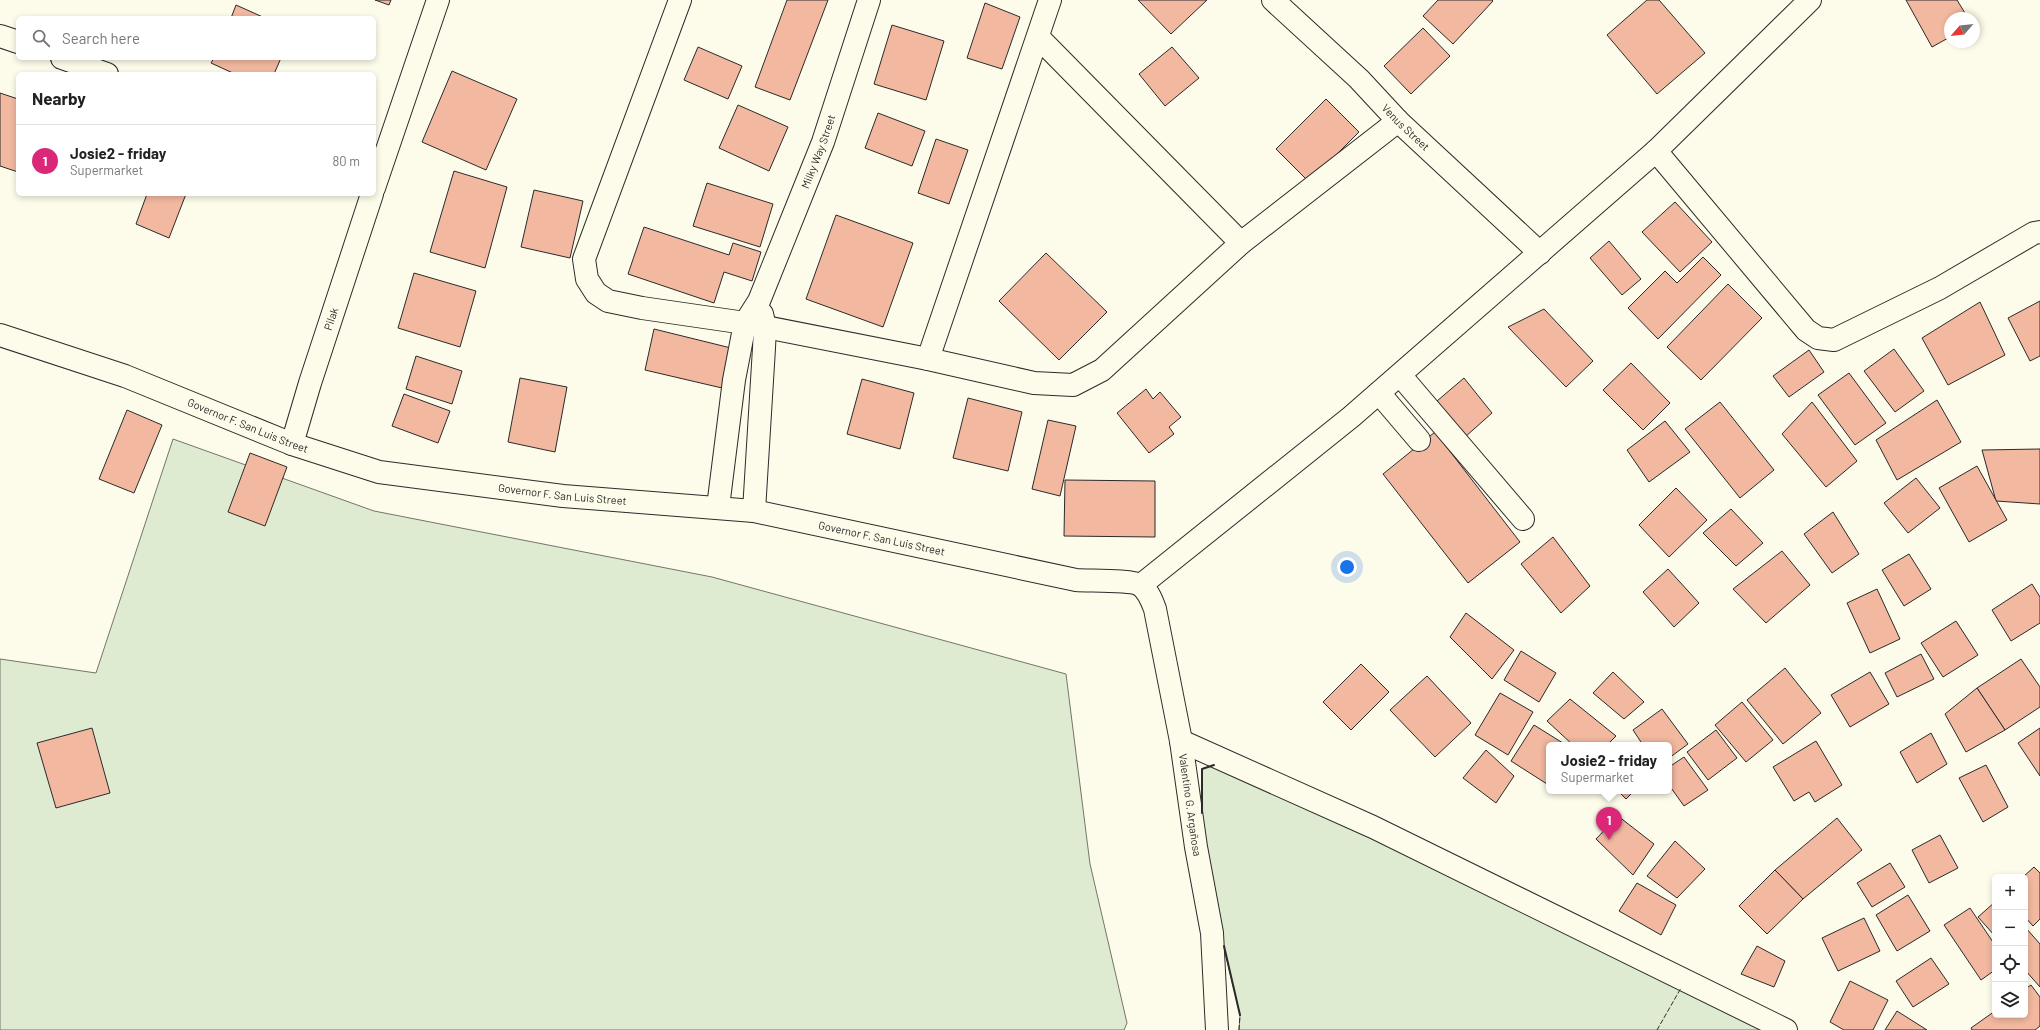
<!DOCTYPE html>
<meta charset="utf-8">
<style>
:root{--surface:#fff;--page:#f6f6f6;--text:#222;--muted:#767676;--line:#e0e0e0;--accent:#db2777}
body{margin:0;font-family:Barlow,sans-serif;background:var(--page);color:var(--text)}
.controls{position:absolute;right:12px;bottom:12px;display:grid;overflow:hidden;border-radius:6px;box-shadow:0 2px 6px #0003}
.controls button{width:36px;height:36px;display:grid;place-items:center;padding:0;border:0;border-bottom:1px solid var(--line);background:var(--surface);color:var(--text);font:20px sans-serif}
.compass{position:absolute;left:1944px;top:12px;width:36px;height:36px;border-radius:50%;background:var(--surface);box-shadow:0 2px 6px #0003;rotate:242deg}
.you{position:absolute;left:1347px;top:567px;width:14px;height:14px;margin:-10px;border:3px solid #fff;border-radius:50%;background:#1a73e8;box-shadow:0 0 0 6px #1a73e833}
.badge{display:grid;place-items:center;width:26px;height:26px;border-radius:50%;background:var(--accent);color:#fff;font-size:13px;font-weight:700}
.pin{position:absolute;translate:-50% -33px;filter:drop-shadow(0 1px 2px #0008)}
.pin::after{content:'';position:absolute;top:21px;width:14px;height:12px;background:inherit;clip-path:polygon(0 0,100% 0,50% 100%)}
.popup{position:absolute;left:1546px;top:742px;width:126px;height:52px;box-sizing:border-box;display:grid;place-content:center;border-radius:6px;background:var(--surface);filter:drop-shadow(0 1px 3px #0005);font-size:13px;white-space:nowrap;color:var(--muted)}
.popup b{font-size:15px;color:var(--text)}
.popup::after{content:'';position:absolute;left:50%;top:100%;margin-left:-8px;border:8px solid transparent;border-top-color:var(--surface)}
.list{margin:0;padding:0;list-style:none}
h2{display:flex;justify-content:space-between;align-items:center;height:52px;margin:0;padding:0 16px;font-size:17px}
h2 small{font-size:13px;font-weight:400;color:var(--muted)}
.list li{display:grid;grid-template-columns:26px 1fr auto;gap:12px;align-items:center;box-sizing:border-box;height:72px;padding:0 16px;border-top:1px solid var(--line)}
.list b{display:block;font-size:15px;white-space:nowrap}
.list p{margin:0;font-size:13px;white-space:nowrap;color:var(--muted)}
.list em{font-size:13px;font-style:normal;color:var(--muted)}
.icon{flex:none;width:22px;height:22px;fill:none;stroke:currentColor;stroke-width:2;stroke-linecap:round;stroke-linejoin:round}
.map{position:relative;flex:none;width:2040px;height:1030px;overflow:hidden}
.search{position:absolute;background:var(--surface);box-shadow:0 2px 6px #0003;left:16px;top:16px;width:360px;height:44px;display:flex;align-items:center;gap:10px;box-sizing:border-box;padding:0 14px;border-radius:6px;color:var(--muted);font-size:15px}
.panel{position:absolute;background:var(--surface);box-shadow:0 2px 6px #0003;left:16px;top:72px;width:360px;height:124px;border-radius:6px}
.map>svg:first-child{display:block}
.green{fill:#deebd1;stroke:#74746e}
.building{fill:#f2b8a0;stroke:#2b2b2b}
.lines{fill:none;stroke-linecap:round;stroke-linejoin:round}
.minor-casing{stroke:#2b2b2b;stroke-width:24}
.minor{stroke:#fdfbea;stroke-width:22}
.fence{stroke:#2b2b2b;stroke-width:1;stroke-dasharray:5 2;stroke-linecap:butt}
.wall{stroke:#2b2b2b;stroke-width:2}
.labels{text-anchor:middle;stroke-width:3;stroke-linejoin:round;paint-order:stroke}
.street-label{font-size:11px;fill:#2b2b2b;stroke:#fdfbea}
</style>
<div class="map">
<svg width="2040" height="1030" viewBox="0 0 2040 1030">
<rect width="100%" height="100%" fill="#fdfbea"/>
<g class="green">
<path d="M173,439l201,72 338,66 354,97 24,190 37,159 -3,7h-1124v-371l96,14z"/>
<path d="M1225,761l543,269h-529l1,-15 -38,-158v-88z"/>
</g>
<g class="building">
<path d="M375,0h16l-2,5z"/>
<path d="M787,0h41l-38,100 -35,-13z"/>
<path d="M1138,0h69l-36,34z"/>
<path d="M1438,0h54l1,1 -40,43 -30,-28z"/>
<path d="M1647,0h12l46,53 -48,41 -50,-59z"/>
<path d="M1906,0h51l11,18h-18v19l-18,10z"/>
<path d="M985,3l35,14 -18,52 -35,-11z"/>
<path d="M236,5l29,13h-34z"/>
<path d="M892,25l52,16 -18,59 -52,-16z"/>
<path d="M1423,28l27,28 -39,38 -27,-28z"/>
<path d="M698,47l44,19 -14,33 -44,-19z"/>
<path d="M1172,47l27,31 -34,28 -26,-32z"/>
<path d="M214,58h67l-7,16h-39l-24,-11z"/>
<path d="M452,71l65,28 -31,71 -64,-28z"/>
<path d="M0,93l18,6v73l-18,-6z"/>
<path d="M1326,99l33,33 -50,50 -33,-33z"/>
<path d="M738,105l50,22 -19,44 -50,-23z"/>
<path d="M878,113l47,18 -13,35 -47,-18z"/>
<path d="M936,139l32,11 -19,54 -31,-11z"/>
<path d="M454,171l53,16 -22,81 -55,-16z"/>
<path d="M707,183l66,21 -13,43 -67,-21z"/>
<path d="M534,190l49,11 -13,57 -49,-11z"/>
<path d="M147,194h39l-17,44 -33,-14z"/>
<path d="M1675,202l37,40 -32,30 -38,-40z"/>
<path d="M836,215l77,28 -30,84 -77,-28z"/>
<path d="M644,227l85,28 4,-12 28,9 -9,29 -28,-9 -10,31 -86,-29z"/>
<path d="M1609,241l32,38 -19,16 -32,-37z"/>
<path d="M1046,253l61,59 -48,48 -60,-59z"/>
<path d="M1703,257l18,18 -63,64 -30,-31 37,-37 12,12z"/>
<path d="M414,273l62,18 -16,56 -62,-19z"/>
<path d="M1728,284l34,34 -61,62 -34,-33z"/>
<path d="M2040,301v55l-10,5 -22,-43z"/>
<path d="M1980,302l25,53 -57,30 -26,-47z"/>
<path d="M1544,309l49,52 -27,26 -58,-60z"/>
<path d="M654,329l77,19 -9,40 -77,-18z"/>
<path d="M1894,349l30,42 -29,21 -31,-41z"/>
<path d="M1809,350l15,22 -35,25 -16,-21z"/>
<path d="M416,356l46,15 -10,33 -46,-15z"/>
<path d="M1631,363l39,40 -27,27 -40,-40z"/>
<path d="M1849,373l37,50 -31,22 -37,-50z"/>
<path d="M520,378l47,9 -12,65 -47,-10z"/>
<path d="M1464,378l28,35 -27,24 -28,-36z"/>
<path d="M862,379l52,14 -14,56 -53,-15z"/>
<path d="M1146,389l7,10 7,-7 21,25 -12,10 5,7 -25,19 -32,-40z"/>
<path d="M404,394l46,17 -12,32 -46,-17z"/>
<path d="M968,398l54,14 -14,59 -55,-13z"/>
<path d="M1937,400l24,42 -64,38 -21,-40z"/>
<path d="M1720,402l54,68 -34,28 -55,-69z"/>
<path d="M1812,402l45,59 -31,26 -44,-53z"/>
<path d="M127,410l35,15 -28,68 -35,-14z"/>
<path d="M1048,420l28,6 -16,70 -28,-7z"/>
<path d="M1665,421l25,31 -41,30 -22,-32z"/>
<path d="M1435,432l85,110 -52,41 -85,-109z"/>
<path d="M2040,449v55l-44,-3 -14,-51z"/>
<path d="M250,453l37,14 -22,59 -37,-14z"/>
<path d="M1977,466l30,54 -38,22 -30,-54z"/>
<path d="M1916,478l24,30 -32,25 -24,-30z"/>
<path d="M1065,480l90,1v56l-91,-1z"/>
<path d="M1676,488l31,32 -38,37 -30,-32z"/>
<path d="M1731,509l32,34 -27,23 -33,-33z"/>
<path d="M1833,512l26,42 -27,19 -28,-39z"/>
<path d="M1553,537l37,49 -29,27 -40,-49z"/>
<path d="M1782,551l28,34 -44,38 -33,-34z"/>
<path d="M1909,554l22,35 -27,17 -22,-36z"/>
<path d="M1668,569l31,34 -25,24 -31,-35z"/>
<path d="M2032,584l8,13v26l-29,18 -19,-31z"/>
<path d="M1877,589l23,50 -30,14 -23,-50z"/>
<path d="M1466,613l48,37 -22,29 -42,-42z"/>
<path d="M1956,621l22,34 -35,22 -22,-34z"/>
<path d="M1521,651l35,22 -17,29 -35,-22z"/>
<path d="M1921,654l13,25 -37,18 -12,-24z"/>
<path d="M2021,659l19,28v20l-35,23 -28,-42z"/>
<path d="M1361,664l28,28 -38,38 -28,-28z"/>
<path d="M1785,668l36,45 -38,31 -36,-44z"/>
<path d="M1613,672l31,30 -20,17 -31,-26z"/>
<path d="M1870,672l19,32 -39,23 -19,-32z"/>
<path d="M1427,676l44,47 -36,34 -45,-47z"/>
<path d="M1977,688l28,42 -39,22 -21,-38z"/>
<path d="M1500,693l33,19 -25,43 -33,-20z"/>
<path d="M1570,699l46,37 -9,9h-34l-26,-24z"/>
<path d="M1742,702l31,38 -27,22 -31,-37z"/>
<path d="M1662,709l26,35 -19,14v-13h-26l-10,-15z"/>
<path d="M1534,725l32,20h-17v36l-2,3 -36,-23z"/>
<path d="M92,728l18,65 -54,15 -19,-65z"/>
<path d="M2040,728v48l-22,-33z"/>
<path d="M1716,730l21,28 -29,22 -21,-28z"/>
<path d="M1931,733l16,31 -30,19 -17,-31z"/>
<path d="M1816,741l26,44 -27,17 -6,-10 -15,9 -21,-34z"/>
<path d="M1486,750l28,26 -18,27 -33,-25z"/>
<path d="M1684,757l24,33 -24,16 -15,-21v-18z"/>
<path d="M1986,765l22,42 -25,15 -24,-44z"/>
<path d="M1618,791h16l-8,8z"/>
<path d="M1618,816l36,28 -21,31 -37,-36z"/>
<path d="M1837,818l25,32 -59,49 -28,-29z"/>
<path d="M1940,835l18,33 -29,15 -17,-33z"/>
<path d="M1675,841l30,28 -28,29 -30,-22z"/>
<path d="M1890,863l15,24 -33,20 -15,-24z"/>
<path d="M2034,867l6,6v46l-7,7 -8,-9v-40h-2z"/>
<path d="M1775,870l28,29 -36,35 -28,-28z"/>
<path d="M1637,883l39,22 -15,30 -42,-24z"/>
<path d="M1908,895l22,36 -33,20 -21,-36z"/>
<path d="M1995,902v34l-17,-19z"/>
<path d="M1970,908l25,37v25l-14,10 -37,-55z"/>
<path d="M1864,918l16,33 -42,20 -16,-33z"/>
<path d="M2025,927l15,17v43l-15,-17z"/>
<path d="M1757,946l28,15 -11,26 -33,-13z"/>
<path d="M1931,958l18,26 -36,23 -17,-26z"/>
<path d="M1850,981l38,19 -15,30h-29l-14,-8z"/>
<path d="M2031,985l9,12v29l-5,4h-63l-1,-2 24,-17v4h30v-26z"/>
<path d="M1897,1011l30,19h-42z"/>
</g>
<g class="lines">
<defs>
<g id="minor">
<path d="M680,0l-96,259 3,20 9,14 12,8 34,7 103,15 183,36 106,24 39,2 29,-15 139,-127 157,-122"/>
<path id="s1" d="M1273,0l86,79 39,42 142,132"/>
<path d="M0,36l18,6"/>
<path d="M1038,37l203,206"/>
<path d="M62,58l45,16"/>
<path d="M1656,151l150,179 12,8 16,2 106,-52 94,-55 6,-1"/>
<path d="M374,188l64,-188"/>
<path id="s2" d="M0,335l125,41 167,68 87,28 184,24 191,15 322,69c13,1 56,0 64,5 8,5 12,16 15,24l26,132 15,106 16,86 5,97"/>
<path d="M928,359l122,-359"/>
<path d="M1400,375l123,144"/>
<path d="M1379,393l40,47"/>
<path id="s3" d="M292,444l18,-61 62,-189"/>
<path id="s4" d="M718,507l16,-127 11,-57 14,-22 64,-159 46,-142"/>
<path d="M754,511l10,-163 1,-21 -3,-13"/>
<path d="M1141,585l210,-168 305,-266 154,-151"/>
<path d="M1181,741l192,86 413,203"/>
</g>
</defs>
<use href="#minor" class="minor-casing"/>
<use href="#minor" class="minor"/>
<g class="fence">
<path d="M1239,1030l1,-15"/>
<path d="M1657,1030l24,-42"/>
</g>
<g class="wall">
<path d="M1202,813v-44l12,-4"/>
<path d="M1224,946l16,69"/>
</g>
</g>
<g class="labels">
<g class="street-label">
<text dy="4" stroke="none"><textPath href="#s1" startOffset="184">Venus Street</textPath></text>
<text dy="4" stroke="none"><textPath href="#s4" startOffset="373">Milky Way Street</textPath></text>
<text dy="4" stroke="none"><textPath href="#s3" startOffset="131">Pilak</textPath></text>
<text dy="4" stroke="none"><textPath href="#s2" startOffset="264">Governor F. San Luis Street</textPath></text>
<text dy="4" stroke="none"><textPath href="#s2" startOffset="588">Governor F. San Luis Street</textPath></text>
<text dy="4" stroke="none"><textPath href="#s2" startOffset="911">Governor F. San Luis Street</textPath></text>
<text dy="4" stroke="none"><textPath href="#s2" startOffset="1402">Valentino G. Argañosa</textPath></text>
</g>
</g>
</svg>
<div class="controls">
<button>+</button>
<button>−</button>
<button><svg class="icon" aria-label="locate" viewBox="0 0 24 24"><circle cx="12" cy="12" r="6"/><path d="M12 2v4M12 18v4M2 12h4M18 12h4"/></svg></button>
<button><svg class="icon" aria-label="layers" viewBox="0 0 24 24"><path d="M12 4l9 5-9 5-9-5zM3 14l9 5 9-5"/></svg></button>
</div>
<svg class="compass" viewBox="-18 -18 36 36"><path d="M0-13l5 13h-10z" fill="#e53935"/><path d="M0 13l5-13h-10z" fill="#767676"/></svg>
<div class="you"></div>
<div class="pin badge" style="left:1609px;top:840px">1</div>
<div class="popup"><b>Josie2 - friday</b>Supermarket</div>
<div class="search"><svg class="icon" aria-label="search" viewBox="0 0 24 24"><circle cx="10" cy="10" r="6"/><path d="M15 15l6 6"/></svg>Search here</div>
<section class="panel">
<h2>Nearby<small></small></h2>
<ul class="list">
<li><span class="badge">1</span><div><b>Josie2 - friday</b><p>Supermarket</p></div><em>80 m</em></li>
</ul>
</section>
</div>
